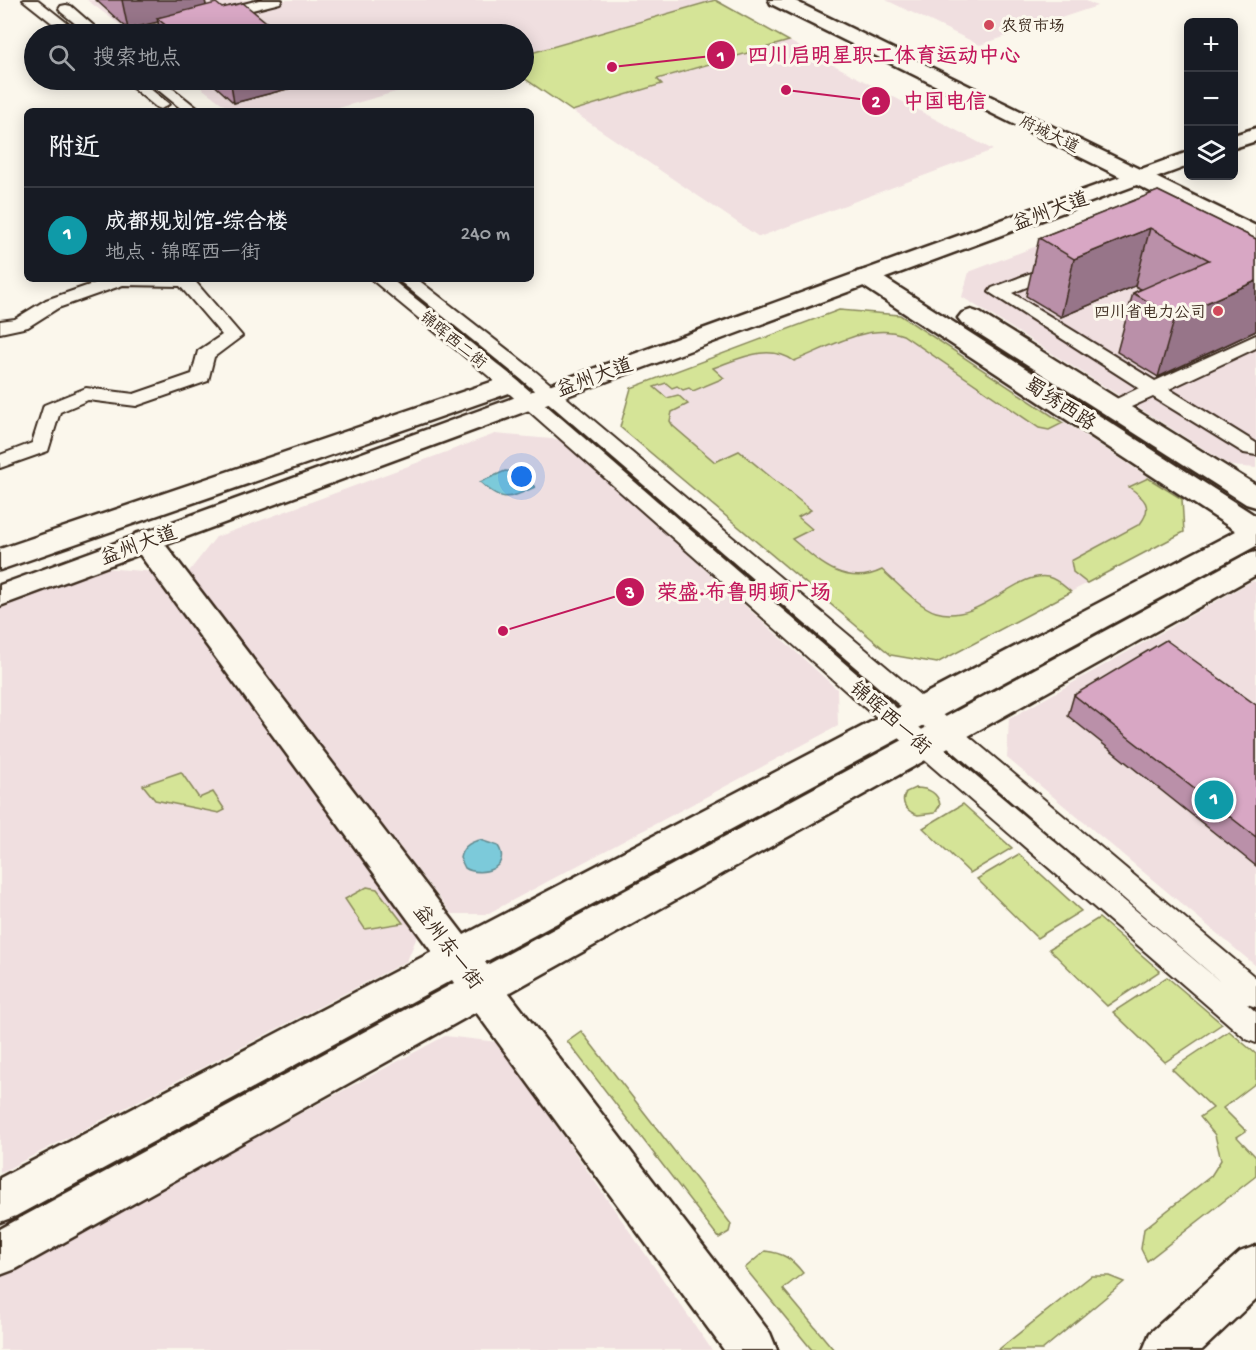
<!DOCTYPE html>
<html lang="zh">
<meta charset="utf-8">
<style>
:root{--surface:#171b24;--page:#20242c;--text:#f1f3f6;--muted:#9ea1a6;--line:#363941;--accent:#b45309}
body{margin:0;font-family:"Gochi Hand","LXGW WenKai TC",sans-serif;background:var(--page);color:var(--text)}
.controls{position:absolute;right:18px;top:18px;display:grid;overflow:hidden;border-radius:9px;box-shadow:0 3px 15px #0003}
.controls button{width:54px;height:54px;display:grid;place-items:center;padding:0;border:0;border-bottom:2px solid var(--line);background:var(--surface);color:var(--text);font:30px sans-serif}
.you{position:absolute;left:522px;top:477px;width:21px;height:21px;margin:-15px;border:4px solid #fff;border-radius:50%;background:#1a73e8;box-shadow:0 0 0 9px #1a73e833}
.badge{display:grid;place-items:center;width:39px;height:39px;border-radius:50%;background:var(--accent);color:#fff;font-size:20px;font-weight:700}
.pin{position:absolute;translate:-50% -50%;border:3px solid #fff;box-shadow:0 2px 6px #0006}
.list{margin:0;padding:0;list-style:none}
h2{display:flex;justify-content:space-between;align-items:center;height:78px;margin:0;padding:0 24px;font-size:26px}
h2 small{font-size:20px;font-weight:400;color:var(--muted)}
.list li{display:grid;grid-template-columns:39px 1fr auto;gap:18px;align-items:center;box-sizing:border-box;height:96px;padding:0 24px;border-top:2px solid var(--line)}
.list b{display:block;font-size:22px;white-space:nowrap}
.list p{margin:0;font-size:20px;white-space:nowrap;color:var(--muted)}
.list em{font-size:20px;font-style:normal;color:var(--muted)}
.icon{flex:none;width:33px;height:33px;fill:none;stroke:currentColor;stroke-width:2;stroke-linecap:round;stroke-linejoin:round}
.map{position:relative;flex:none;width:1256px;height:1350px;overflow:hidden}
.search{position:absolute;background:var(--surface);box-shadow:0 3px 15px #0003;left:24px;top:24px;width:510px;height:66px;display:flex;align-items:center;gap:15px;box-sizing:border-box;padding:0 21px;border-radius:33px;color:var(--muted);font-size:22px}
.panel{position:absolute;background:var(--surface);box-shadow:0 3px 15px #0003;left:24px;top:108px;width:510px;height:174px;border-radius:9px}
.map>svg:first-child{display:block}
.built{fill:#f0dfe0}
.green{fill:#d5e497;stroke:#88875a;stroke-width:1.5}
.water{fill:#7ccada;stroke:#628a8f;stroke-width:1.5}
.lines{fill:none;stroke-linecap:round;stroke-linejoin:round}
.street-casing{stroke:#3b2a1e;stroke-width:4}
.secondary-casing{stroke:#3b2a1e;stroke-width:5}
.primary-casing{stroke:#3b2a1e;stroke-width:5}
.street{fill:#fbf7ec;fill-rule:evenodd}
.secondary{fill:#fbf7ec;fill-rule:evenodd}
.primary{fill:#fbf7ec;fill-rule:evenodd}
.wall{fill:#ba90a9;stroke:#3b2a1e;stroke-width:1.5}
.shaded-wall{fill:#977589;stroke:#3b2a1e;stroke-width:1.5}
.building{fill:#d8a7c4;stroke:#3b2a1e;stroke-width:1.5}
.poi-dot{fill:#d1495b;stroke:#fbf7ec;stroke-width:2}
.labels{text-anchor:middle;stroke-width:6;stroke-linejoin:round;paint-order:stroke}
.far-poi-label{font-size:16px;fill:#3b2a1e;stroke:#fbf7ec;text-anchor:start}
.far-street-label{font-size:16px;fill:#3b2a1e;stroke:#fbf7ec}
.street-label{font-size:20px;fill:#3b2a1e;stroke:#fbf7ec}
.leader{fill:none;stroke:#c2185b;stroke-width:2}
.callout-dot{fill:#c2185b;stroke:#fbf7ec;stroke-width:2}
.mark-label{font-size:18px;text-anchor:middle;font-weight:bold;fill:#fff}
.callout-label{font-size:21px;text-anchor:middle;font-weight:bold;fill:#c2185b;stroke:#fbf7ec;stroke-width:6;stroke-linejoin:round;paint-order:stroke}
</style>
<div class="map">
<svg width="1256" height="1350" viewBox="0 0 1256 1350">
<rect width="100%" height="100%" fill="#fbf7ec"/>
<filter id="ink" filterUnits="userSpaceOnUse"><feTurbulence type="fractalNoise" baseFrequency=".0167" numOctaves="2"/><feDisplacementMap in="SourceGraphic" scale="12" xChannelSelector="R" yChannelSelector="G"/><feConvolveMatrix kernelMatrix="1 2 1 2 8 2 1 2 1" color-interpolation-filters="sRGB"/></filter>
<g filter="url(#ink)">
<g class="built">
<path d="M87,0h628l-191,55v-21h-392z"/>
<path d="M886,0h198l13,6 -117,39z"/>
<path d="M789,41l204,109 -234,87 -187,-126 90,-27 -6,-4z"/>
<path d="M191,80h247l-110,31h-96z"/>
<path d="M1094,224l162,59v185l-25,-2 -269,-169 7,-25z"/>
<path d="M839,310l61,5 282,184 2,33 -247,131 -46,-8 -271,-228 11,-39z"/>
<path d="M495,434l67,6 275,249 1,37 -351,188h-35l-265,-340 29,-37z"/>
<path d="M104,568l52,4 265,355 -14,34 -407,212v-566z"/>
<path d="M1252,581l4,1v384l-249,-208 2,-39z"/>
<path d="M445,1036l53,6 214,308h-712v-76z"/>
</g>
<g class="green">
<path d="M715,0l74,41 -132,38 5,5 -90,27 -48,-33v-23z"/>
<path d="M839,310l61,5 163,108 -14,7 -10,-2 -136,-93c-35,-13 -77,14 -109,26 -26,-18 -55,-2 -81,7l11,10 -31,13 -4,-3 -6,2 -6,-4 -5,2 -6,-5 -12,4 13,11 11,-3 10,9 -16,8 -2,9 3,5 42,36 24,-11 72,59 -13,7 14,12 -20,10c26,22 53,49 90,31 14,12 37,37 54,42 44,13 79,-41 112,-35 9,2 16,9 23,15l-134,71 -46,-8 -271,-228 11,-39z"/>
<path d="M1148,478l34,21 2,33 -97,51 -14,-11 -2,-11 69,-37c14,-18 4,-26 -11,-37z"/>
<path d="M181,772l18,26 14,-6 12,18 -6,3 -64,-13 -12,-15z"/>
<path d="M915,788c12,0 23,4 25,17l-5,8 -17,2c-10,-3 -19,-11 -12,-23z"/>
<path d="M963,804l49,44 -42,25 -47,-45z"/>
<path d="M1019,854l62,57 -44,27 -60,-59z"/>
<path d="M367,887l10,2 26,34 -38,6 -20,-30z"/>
<path d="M1099,918l61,53 -53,35 -58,-57z"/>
<path d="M1167,977l55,47 -57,38 -52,-50z"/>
<path d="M581,1031l150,193 -2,8 -10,6 -152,-197z"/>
<path d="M1229,1031l27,23v29l-33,25 23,23 -9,6 19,20v19l-109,85 -6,-12 3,-20 67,-53 10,-16 -6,-25 -15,-18 13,-9 -41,-39z"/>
<path d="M765,1251c19,2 27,8 38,22l-20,16 51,61h-22l-67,-82z"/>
<path d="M1091,1276h18l15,6 -82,68h-44z"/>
</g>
<g class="water">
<path d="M505,471l13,1 17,15c-27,12 -32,16 -55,-5z"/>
<path d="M480,840l18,6c14,21 -17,32 -33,22l-5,-10c2,-11 10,-16 20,-18z"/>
</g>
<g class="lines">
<defs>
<g id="street">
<path d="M23,0h15l43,34h-15z"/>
<path d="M259,0h23l-2,3 -123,31h-21l2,-3z"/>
<path d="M66,5l5,1 32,28h-15l-27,-22 -2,-3 2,-3z"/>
<path d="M123,80h16l30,24 -8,5 -5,-2z"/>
<path d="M146,80h16l39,31h-17z"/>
<path d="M1060,262l6,1 3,4 -3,4 -54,22 143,88 101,-46v13l-87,41 87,54v12l-12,-2 -91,-56 -33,15h-14l-3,-4 3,-4 33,-16 -150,-96 3,-4z"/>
<path d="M107,279h86l49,57 -28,21 -6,24 -72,25 -48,-6 -28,12 -12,39 -48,17v-13l32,-12 12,-38 42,-17 48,6 58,-20 6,-23 24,-16 -42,-49 -57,-1 -65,23 -30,19 -28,6v-12l15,-2 31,-19z"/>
<path d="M371,279h20l126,101 391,338 315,266 -701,-604 -125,-101h20l119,93 720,606v29l-9,-3 9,8v31l-10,-4 -356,-309 -387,-342z"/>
</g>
<g id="secondary">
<path d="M769,0h24l463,226v16l-8,-2 -477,-236z"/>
<path d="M866,270l9,2 381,244v30l-771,416 2,3 758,-410 11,-3v23l-747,418 261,340 7,17h-53l-248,-338 -460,257 -16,6v-46l454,-246 -2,-3 -436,236 -16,6v-44l432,-226 -297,-404 -4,-7 4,-7 11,-3 11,3 307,401 772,-404 -379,-249 -3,-5 3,-5z"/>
<path d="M971,310l9,3 276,172v22l-10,-3 -284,-181 -4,-5 4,-5z"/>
<path d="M1256,1246v53l-54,51h-59l7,-17 90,-81z"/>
</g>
<g id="primary">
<path d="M1256,128v13l-22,7v-13z"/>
<path d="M1188,152v14l-1188,440v-21z"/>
<path d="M503,378l9,2 4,6 -4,6 -512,178v-21z"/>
</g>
</defs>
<use href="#street" class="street-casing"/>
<use href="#secondary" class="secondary-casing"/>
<use href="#primary" class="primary-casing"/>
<use href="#street" class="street"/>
<use href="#secondary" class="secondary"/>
<use href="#primary" class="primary"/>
</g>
<g class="wall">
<path d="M96,0h109l1,6 16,2 59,26h-120l-3,-12 -30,7z"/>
<path d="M209,80h109v1l-84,22z"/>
<path d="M1158,191l98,48v92l-98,46 -41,-25 16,-59 8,-4 -6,-3 -74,31 -35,-21 13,-58z"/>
<path d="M1074,695l182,10v161l-188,-150z"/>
</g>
<g class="shaded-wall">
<path d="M122,0h83l2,11 -50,7 1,4 -30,7z"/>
<path d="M249,80h69v1l-84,22 -3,-19z"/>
<path d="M1150,228l-15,58 -74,31 13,-58z"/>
<path d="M1256,281v50l-98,46 17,-60z"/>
</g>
<g class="building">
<path d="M216,3l6,5 21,-5 38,31h-105l-19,-16z"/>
<path d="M225,80h24l-18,4z"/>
<path d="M1158,191l98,48v42l-81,36 -42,-24 76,-33 -59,-32 -76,31 -35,-21z"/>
<path d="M1166,640l90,65v132l-182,-142z"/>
</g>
</g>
<g class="poi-dot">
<circle cx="989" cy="25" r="6"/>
<circle cx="1218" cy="311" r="6"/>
</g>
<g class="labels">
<g class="far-poi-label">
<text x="1001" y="31">农贸市场</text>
<text x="1206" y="317" text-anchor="end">四川省电力公司</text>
</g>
<g class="far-street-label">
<text transform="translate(1050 133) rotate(26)" y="6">府城大道</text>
<text transform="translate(454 339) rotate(39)" y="6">锦晖西二街</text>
</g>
<g class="street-label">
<text transform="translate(1050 210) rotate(-20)" y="7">益州大道</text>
<text transform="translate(594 376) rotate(-20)" y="7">益州大道</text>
<text transform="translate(1061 403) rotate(33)" y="7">蜀绣西路</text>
<text transform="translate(138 544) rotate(-20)" y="7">益州大道</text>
<text transform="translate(891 717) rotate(41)" y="7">锦晖西一街</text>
<text transform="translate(449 946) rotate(53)" y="7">益州东一街</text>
</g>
</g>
<path class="leader" d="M612 67L721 55M786 90L876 101M503 631L630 592"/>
<g class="callout-dot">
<circle cx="612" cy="67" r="6"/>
<circle cx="786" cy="90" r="6"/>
<circle cx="503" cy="631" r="6"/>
<circle cx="721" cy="55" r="15"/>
<circle cx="876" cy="101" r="15"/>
<circle cx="630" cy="592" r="15"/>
</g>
<g class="mark-label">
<text x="721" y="61">1</text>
<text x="876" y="107">2</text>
<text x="630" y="598">3</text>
</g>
<g class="callout-label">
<text x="884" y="62">四川启明星职工体育运动中心</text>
<text x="945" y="108">中国电信</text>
<text x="744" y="599">荣盛·布鲁明顿广场</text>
</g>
</svg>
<div class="controls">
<button>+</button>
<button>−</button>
<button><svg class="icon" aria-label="layers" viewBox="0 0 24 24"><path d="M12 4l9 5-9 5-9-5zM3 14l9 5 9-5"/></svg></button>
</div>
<div class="you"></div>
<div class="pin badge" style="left:1214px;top:800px;background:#0f9aa8">1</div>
<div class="search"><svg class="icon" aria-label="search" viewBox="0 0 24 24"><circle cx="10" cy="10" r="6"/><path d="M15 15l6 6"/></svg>搜索地点</div>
<section class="panel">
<h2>附近<small></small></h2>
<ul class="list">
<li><span class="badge" style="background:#0f9aa8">1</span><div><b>成都规划馆-综合楼</b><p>地点 · 锦晖西一街</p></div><em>240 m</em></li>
</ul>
</section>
</div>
